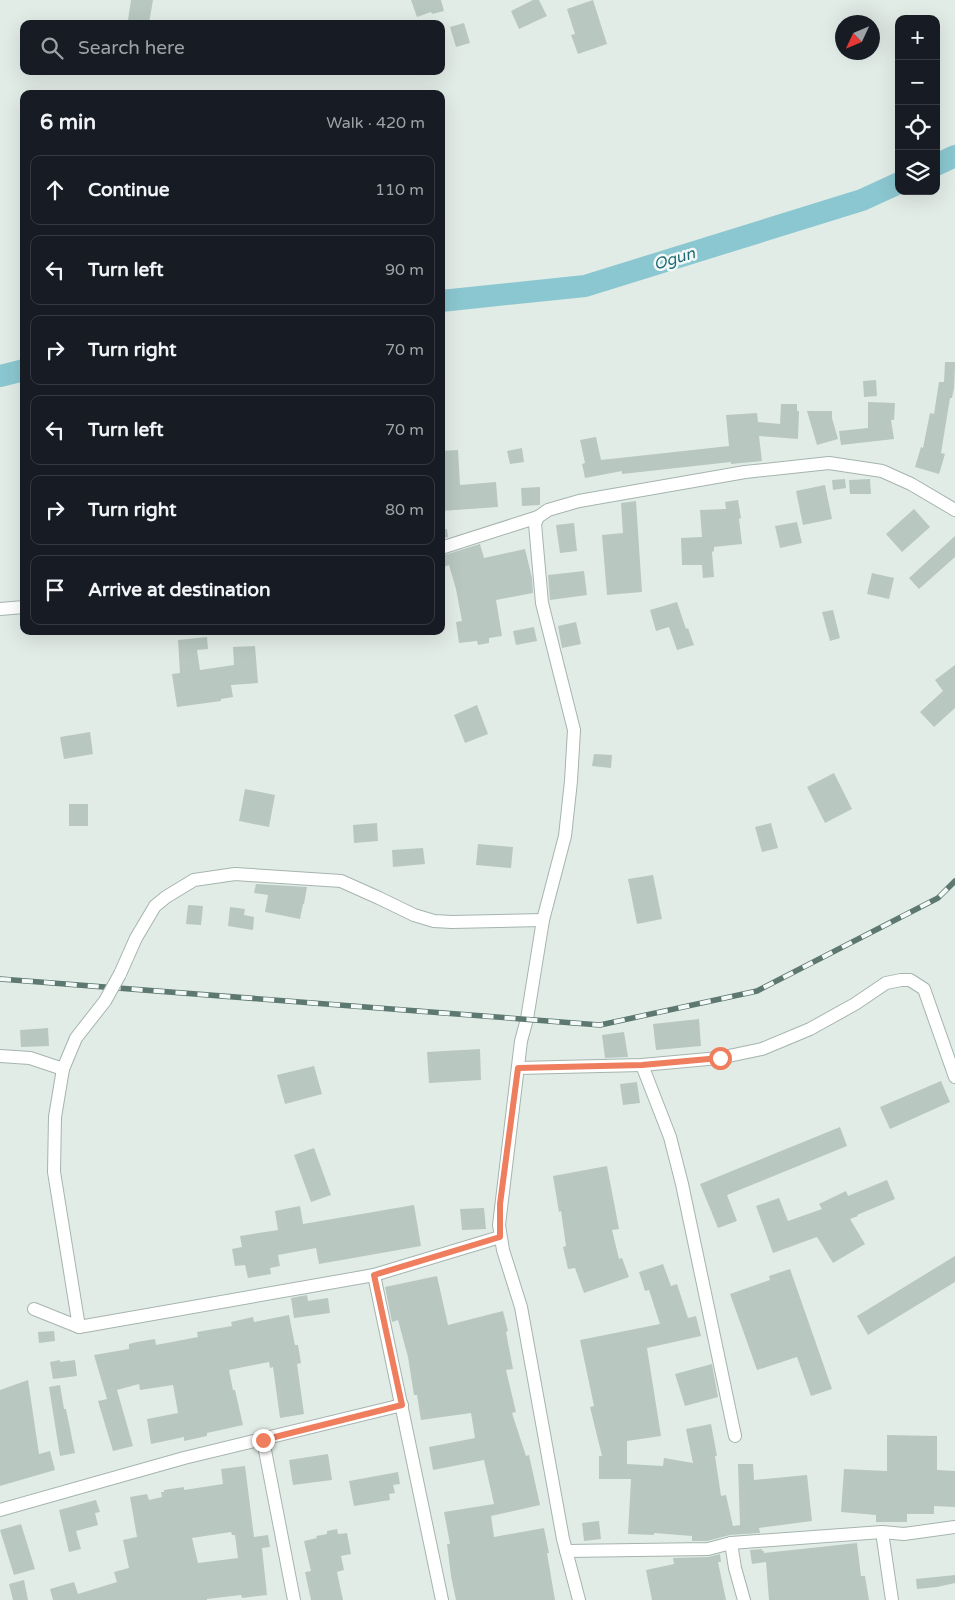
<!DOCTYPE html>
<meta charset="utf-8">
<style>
:root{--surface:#171b24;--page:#20242c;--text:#f1f3f6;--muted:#9ea1a6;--line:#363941}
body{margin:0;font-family:"Varela Round",sans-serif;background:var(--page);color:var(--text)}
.controls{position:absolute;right:15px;top:15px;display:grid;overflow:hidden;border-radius:10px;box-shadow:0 5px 20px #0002}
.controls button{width:45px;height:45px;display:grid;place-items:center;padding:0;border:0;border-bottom:1px solid var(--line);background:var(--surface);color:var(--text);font:25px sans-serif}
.compass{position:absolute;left:835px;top:15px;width:45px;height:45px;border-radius:50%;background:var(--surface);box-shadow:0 5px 20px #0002;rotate:226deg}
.stop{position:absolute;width:15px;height:15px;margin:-11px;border:4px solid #ef7e5e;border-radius:50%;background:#fff}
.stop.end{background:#ef7e5e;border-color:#fff;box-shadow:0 1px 5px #0008}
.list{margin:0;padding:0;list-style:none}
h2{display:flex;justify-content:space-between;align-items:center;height:65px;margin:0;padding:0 20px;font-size:21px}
h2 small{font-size:16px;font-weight:400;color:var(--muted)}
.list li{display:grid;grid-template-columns:32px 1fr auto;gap:15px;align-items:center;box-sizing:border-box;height:70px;margin:0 10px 10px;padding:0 10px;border:1px solid var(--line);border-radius:10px}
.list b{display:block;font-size:19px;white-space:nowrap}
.list em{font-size:16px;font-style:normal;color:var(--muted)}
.icon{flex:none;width:28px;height:28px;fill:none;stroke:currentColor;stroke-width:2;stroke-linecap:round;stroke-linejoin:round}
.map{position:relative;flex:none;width:955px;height:1600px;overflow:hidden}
.search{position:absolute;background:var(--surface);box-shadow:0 5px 20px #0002;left:20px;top:20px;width:425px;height:55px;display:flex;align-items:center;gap:12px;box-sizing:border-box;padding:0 18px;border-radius:10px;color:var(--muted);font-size:19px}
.panel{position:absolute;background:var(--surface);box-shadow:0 5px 20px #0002;left:20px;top:90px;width:425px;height:545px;border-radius:10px}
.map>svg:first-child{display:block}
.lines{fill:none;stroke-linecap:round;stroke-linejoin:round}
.river{stroke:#8bc7d0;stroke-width:22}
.building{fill:#b8c7c0;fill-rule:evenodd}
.street-casing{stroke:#a5b4ae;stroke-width:14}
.street{stroke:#fff;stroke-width:12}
.rail-casing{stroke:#5d7870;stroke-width:5.5}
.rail{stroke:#f3f9f6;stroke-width:4;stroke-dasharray:11;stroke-linecap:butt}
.street-bridge-casing{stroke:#a5b4ae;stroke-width:14;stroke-linecap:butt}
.street-bridge{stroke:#fff;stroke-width:12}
.route{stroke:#ef7e5e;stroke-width:6}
.labels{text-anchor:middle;stroke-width:5;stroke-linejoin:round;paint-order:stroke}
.water-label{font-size:16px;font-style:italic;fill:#1e6a77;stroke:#f3f9f6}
</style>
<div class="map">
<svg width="955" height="1600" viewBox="0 0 955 1600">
<rect width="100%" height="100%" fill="#e2ece7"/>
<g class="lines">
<g class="river">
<path d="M936,165l19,-9"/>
<path d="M441,301l144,-15 277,-86 37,-17"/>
<path d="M0,376l24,-6"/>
</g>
</g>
<g class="building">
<path d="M131,0h22l-4,23 -21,-3z"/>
<path d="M411,0h30l3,11 -12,3 -1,-2 -14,5z"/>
<path d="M533,0h6l8,16 -28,13 -8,-18z"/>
<path d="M593,0l14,44 -29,10 -7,-19 4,-1 -8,-25z"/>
<path d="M464,23l6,20 -14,4 -6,-20z"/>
<path d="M945,362h10v4l-1,22 -2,10h-2l-9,55 4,1 -6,20 -24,-7 6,-20 2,1 7,-35 4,1 5,-32h5z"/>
<path d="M876,380l1,16 -13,1 -1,-16z"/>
<path d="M868,402l27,1 -1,17h-3l3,19 -53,6 -2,-14 29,-3z"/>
<path d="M781,404h16v7h2l-1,28 -39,-3 3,25 -31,3v-2l-109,12v-3l-37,7 -3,-14 3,-1 -5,-23 16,-3 5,23 128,-14 -3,-31 31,-2 1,9 22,2z"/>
<path d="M807,411h25v7l6,21 -21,6z"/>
<path d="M522,448l2,14 -14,2 -3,-13z"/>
<path d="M458,450l2,35 36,-3 2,25 -57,4v-60z"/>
<path d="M845,479l1,9 -13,2 -1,-10z"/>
<path d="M870,479l1,15h-21l-1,-14z"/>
<path d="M825,485l7,34 -29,6 -7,-34z"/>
<path d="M540,487v18l-18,1 -1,-18z"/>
<path d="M738,500l3,18 -2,1 3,25 -28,3v4l-2,1 2,25 -11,1 -1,-13h-20l-1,-27 21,-1 -2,-27 26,-1 -1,-7z"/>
<path d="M636,501l6,91 -35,3 -5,-60 21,-2 -2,-30z"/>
<path d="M914,509l16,18 -28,25 -16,-18z"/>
<path d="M797,522l5,21 -22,5 -5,-22z"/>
<path d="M574,523l3,28 -17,2 -4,-28z"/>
<path d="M447,529l1,8 -7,2v-9z"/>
<path d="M955,536v21l-36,32 -10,-11z"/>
<path d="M480,544l4,14 41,-9 7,29 1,15 -37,7 6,36 -13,2v5l-11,2 -1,-4 -18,2 -3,-21 6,-1 -6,-32 -7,-24 -8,3v-12z"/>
<path d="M584,571l3,24 -37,5 -2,-25z"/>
<path d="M872,573l22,5 -5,21 -22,-5z"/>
<path d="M677,602l9,27 2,-1 6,17 -17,5 -8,-23 -13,4 -6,-21z"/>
<path d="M833,610l7,28 -10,3 -8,-29z"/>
<path d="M576,622l5,22 -19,4 -4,-22z"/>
<path d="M534,627l3,14 -21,4 -3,-14z"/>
<path d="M207,637l1,12 -11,1 3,20 34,-5 -1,-18 22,-1 3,37 -27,2 2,12 -12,2v2l-44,6 -5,-33 8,-1 -2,-33z"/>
<path d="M955,665v43l-21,19 -14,-15 23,-21 -8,-11z"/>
<path d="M477,705l11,29 -23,9 -11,-28z"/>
<path d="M90,732l3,22 -29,5 -4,-22z"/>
<path d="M594,754l18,1 -1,13 -19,-2z"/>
<path d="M834,773l18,36 -27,14 -18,-36z"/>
<path d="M245,789l30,6 -6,32 -30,-6z"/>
<rect x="69" y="804" width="19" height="22"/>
<path d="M377,823l1,18 -24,2 -1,-18z"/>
<path d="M771,823l7,25 -16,4 -7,-25z"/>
<path d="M478,844l35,3 -2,21 -35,-3z"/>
<path d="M423,848l2,16 -32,3 -1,-17z"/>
<path d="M653,875l9,44 -25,5 -9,-45z"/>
<path d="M256,884l51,3 -3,17h-1l-3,15 -35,-7 3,-17 -14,-2z"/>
<path d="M188,905l15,1 -2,19 -15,-1z"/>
<path d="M230,907l15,2 -1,6 10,2 -1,13 -25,-4z"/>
<path d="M699,1019l2,27 -45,4 -3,-26z"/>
<path d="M48,1028l1,18 -28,1 -1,-17z"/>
<path d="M624,1032l4,25 -23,1 -3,-23z"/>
<path d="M480,1049l1,31 -52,3 -2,-31z"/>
<path d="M314,1066l8,28 -37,10 -8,-29z"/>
<path d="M941,1081l9,21 -60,27 -10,-22z"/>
<path d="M637,1082l3,21 -17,2 -3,-21z"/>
<path d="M840,1127l7,19 -120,49 10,26 -19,7 -18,-44z"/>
<path d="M314,1148l17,47 -20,7 -17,-47z"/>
<path d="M607,1166l12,63 -7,1 7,29 3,-1 7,19 -45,16 -9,-25 -7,1 -5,-22 3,-1 -5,-35 -2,1 -6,-36z"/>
<path d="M887,1180l8,19 -38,16 1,1 -8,3 15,25 -32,19 -16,-26 -44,16 -17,-47 23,-8 9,23 34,-12 -3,-5 27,-13 2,5z"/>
<path d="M414,1205l7,41 -102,18 -3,-16 -38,7 2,11 -10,2 1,6 -23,4 -3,-13 -10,1 -3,-17 10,-2 -2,-11 38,-6 -3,-19 25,-5 3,18z"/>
<path d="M484,1208l2,21 -24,1 -2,-21z"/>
<path d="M955,1256v26l-87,53 -11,-19z"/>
<path d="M663,1264l8,22 6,-2 11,34 8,-2 5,20 -54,12 14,88 -34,5v23l36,2 1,-8 29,5 -7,-34 25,-5 6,32h-2l6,40 5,-1 7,31 7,-1 -2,-61h15l1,16 53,-5 5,46 -53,7 1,5 -30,2 -23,6h-15v-5l-38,-3v2l-26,-1 3,-55h-32v-23h3l-12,-49 4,-1 -14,-66 80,-16 -11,-34 -4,1 -6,-19z"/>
<path d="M790,1269l42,120 -21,7 -14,-39 -40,13 -27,-76 40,-14 -1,-4z"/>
<path d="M437,1276l11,49 55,-14 5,20 -2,1 7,37 -7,1 10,42 -4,1 14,43 3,-1 11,50 -49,11 3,21 50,-9 5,25h-2l8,47h-99l-5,-24 -4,-32h3l-6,-32 50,-8 -10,-44 -51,10 -4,-23 46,-9 -4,-25 -50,7 -4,-25h-3l-6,-38 -10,-37 -6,2 -7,-35z"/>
<path d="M307,1295l1,6 20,-3 2,15 -36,5 -3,-20z"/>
<path d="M289,1315l6,30h3l3,18 -4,1 7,50 -24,4 -7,-51 -3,1 -1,-6 -40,8 4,20h2l8,35 -36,8v3l-23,5v-4l-33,7 -4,-25 31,-6 -5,-28 -33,5 -1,-6 -22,6 16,56 -20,5 -15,-50 9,-2 -13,-44 35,-6v-5l8,-2 18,-3 1,6 42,-8 -1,-5 35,-6 -1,-4 22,-5 1,5z"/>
<path d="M54,1331l1,10 -16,2 -1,-11z"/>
<path d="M60,1360v2l15,-2 2,16 -24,3 -3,-17z"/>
<path d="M712,1364l6,33 -33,9 -10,-32z"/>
<path d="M28,1380l11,74 11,-3 5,19 -55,16v-96z"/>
<path d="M60,1385l4,24h2l9,44 -15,3 -11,-69z"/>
<path d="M887,1435l50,1v34l18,1v36l-21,-1v8h-27v8h-31v-7l-35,-3 3,-43 43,2z"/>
<path d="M328,1454l4,26 -39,5 -4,-25z"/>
<path d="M245,1466l9,71 14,-2 2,12 -8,1 5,47 -25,3 -1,-3 -34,4v1h-154l-3,-11 24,-7 4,12 39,-12 -3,-10 15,-4 -6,-28 14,-3 -7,-40 17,-3 2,6 13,-3 -1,-5h3v-2l20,-3v3l39,-6 -2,-15zM231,1532l1,3h3l3,23 -40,5 -6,-25z"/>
<path d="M398,1472l2,12 -7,1 2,8 -6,1 1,6 -36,6 -5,-25z"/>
<path d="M96,1500l4,12 -5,1 3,12 -22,6 5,18 -12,3 -10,-42z"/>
<path d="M599,1521l2,18 -17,2 -2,-18z"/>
<path d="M21,1524l14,45 -21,6 -14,-45z"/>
<path d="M337,1529l1,5 9,-1 4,21 -10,2 3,14 -7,2 6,28h-32l-6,-28 6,-1 -7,-30 13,-3 -1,-2 11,-2v-3z"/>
<path d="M857,1543l4,33h4l4,24h-100l-3,-38 -14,2 -2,-14 12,-1v2h2v2z"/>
<path d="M720,1554l1,8h-3l8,38h-74l-6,-30 28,-6 -1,-6 35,-1z"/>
<path d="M955,1575v8l-18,4 -20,2 -1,-10z"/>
<path d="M24,1580l4,20h-15l-4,-16z"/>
</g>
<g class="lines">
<defs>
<g id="street">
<path d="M441,548l97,-31"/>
<path d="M0,609l24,-2"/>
<path d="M120,974l16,-36 19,-32 11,-9 28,-17 41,-6 106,7 38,17 35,17 20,6 18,1 91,-2"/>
<path d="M0,1056l30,2 33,11"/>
<path d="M642,1065l28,72 12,47 53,252"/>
<path d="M518,1068l124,-3 77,-7 43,-9 48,-20 45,-25 31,-21 15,-3h9l14,9 31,88"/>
<path d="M374,1275l68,325"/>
<path d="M34,1309l45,18 295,-52 126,-38"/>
<path d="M79,1327l-25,-155 1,-55 8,-48 13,-31 29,-37"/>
<path d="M263,1440l31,160"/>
<path d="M0,1510l184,-52 218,-53"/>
<path d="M882,1532l10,68"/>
<path d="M731,1543l4,25 9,32"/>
<path d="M566,1551l142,-2 23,-6 151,-11 22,2 51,-7"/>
<path d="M579,1600l-16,-61 -42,-232 -18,-57 -4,-25 22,-184 6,-22 16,-99 22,-84 6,-55 3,-51 -32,-127 -7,-79 3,-7 10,-7 31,-9 166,-29 84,-9 53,8 29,13 44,26"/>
</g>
</defs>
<use href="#street" class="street-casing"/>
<use href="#street" class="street"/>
<defs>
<path id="rail" d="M0,979l600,46 157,-34 181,-93 17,-17"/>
</defs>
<use href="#rail" class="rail-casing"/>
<use href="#rail" class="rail"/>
<defs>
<path id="street-bridge" d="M105,1001l15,-27"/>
</defs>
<use href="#street-bridge" class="street-bridge-casing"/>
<use href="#street-bridge" class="street-bridge"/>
</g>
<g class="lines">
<path class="route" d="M263,1440l139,-35 -28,-130 126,-38v-33l18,-136 124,-3 78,-7"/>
</g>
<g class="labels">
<g class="water-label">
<text transform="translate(674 258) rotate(-17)" y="6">Ogun</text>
</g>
</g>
</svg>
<div class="controls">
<button>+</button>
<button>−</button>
<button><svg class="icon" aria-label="locate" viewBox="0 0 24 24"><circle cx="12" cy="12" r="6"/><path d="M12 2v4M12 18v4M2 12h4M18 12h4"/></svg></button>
<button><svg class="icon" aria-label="layers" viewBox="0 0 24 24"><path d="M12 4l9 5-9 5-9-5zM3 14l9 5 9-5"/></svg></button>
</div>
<svg class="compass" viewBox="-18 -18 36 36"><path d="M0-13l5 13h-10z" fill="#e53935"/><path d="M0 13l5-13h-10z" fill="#9ea1a6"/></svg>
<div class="stop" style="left:720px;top:1058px"></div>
<div class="stop end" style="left:263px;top:1440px"></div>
<div class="search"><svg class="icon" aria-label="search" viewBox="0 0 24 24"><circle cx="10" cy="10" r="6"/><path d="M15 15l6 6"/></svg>Search here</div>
<section class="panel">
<h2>6 min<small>Walk · 420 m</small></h2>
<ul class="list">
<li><svg class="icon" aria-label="ahead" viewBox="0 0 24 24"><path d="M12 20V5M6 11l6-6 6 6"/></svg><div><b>Continue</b></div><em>110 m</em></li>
<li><svg class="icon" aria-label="left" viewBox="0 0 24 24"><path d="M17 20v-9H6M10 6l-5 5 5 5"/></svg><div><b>Turn left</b></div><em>90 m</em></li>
<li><svg class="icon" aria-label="right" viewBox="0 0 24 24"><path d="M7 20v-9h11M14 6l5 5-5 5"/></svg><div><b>Turn right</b></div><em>70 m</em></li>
<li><svg class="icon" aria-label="left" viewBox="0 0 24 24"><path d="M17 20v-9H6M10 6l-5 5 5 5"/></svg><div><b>Turn left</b></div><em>70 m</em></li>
<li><svg class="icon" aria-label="right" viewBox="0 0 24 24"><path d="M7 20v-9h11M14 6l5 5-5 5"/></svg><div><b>Turn right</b></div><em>80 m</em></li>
<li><svg class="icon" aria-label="arrive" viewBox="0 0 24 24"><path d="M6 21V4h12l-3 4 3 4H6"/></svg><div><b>Arrive at destination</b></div></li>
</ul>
</section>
</div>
